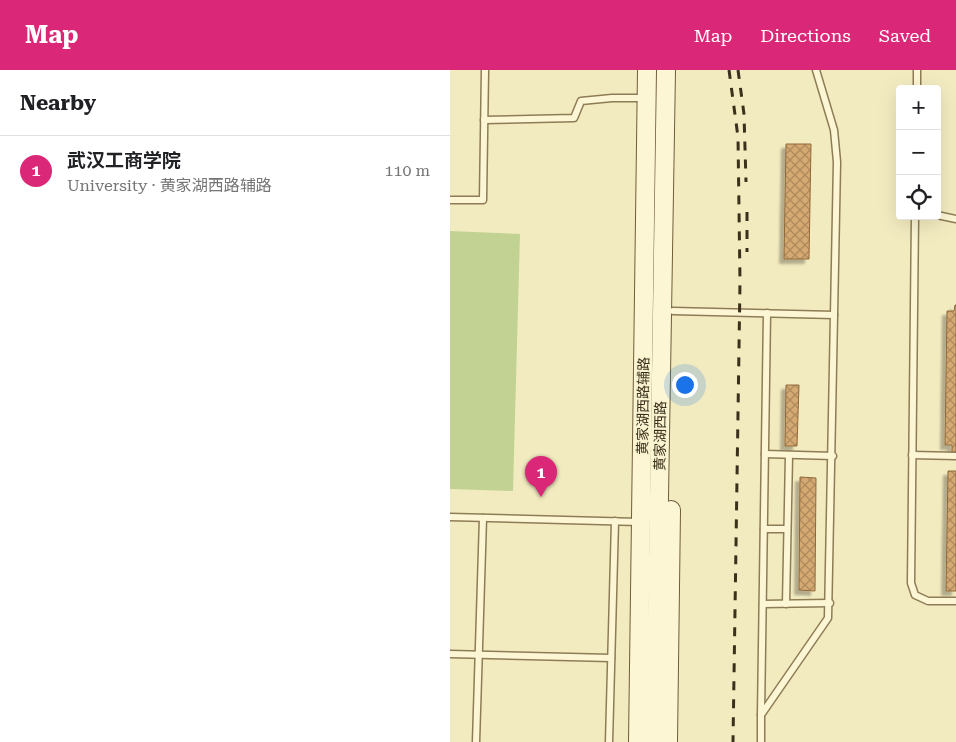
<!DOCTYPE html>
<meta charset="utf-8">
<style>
:root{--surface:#fff;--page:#f2f2f2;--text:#202124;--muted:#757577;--line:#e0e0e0;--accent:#db2777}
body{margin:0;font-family:"Roboto Serif","Noto Sans SC",serif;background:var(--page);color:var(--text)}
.controls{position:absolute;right:15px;top:15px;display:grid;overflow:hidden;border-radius:5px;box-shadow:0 5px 20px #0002}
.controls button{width:45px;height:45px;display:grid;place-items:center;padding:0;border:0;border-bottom:1px solid var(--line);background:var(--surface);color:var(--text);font:25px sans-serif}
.you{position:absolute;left:234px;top:314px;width:18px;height:18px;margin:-12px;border:4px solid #fff;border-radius:50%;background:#1a73e8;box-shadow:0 0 0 8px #1a73e833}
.badge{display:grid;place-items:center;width:32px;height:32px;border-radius:50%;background:var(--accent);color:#fff;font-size:16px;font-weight:700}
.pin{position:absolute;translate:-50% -41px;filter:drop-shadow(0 1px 2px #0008)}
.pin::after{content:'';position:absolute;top:26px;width:18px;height:15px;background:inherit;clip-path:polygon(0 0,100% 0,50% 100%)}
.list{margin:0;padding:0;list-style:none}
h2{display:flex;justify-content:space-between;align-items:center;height:65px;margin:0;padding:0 20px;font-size:21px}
h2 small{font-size:16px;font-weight:400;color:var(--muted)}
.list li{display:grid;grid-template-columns:32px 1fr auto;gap:15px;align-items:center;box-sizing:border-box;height:70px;padding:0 20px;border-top:1px solid var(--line)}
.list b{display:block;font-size:19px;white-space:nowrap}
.list p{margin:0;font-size:16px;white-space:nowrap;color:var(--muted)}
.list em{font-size:16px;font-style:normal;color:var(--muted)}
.icon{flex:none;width:28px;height:28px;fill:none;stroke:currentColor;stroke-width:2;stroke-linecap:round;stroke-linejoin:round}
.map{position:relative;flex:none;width:506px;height:672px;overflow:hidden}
header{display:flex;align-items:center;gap:30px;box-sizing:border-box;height:70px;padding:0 25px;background:var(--accent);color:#fff}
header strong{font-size:24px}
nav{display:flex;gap:28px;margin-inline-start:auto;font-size:18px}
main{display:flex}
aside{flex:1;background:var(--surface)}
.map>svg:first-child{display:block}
.grass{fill:#c2d293}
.building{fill:url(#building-cross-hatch);stroke:#906839;filter:url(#shadow)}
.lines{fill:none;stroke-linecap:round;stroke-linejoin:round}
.lane-casing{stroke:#8e7c56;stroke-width:9}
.secondary-casing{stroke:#705c39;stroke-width:20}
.lane{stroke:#fcf6d4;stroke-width:6}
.secondary{stroke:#fcf6d4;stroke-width:18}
.rail{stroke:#3c301c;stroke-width:3;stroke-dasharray:9 9;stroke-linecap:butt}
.labels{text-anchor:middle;stroke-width:4;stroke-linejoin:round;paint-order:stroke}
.street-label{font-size:14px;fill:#3c301c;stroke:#f9f3d0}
</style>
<header>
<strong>Map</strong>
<nav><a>Map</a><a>Directions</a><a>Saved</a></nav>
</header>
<main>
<aside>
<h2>Nearby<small></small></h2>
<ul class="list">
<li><span class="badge">1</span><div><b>武汉工商学院</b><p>University · 黄家湖西路辅路</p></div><em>110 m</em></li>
</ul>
</aside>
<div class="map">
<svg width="506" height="672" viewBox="0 0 506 672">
<defs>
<pattern id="building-cross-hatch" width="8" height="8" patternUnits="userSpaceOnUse" patternTransform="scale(1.25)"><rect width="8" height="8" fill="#d5a972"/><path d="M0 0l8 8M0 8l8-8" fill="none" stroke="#ae8a5d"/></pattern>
<filter id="shadow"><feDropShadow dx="-4.5" dy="4.5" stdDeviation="1" flood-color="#0004"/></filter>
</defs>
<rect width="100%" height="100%" fill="#f3ebc0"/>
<path class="grass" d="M0,161l70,3 -7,257 -63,-2z"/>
<g class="building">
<path d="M336,74h25l-2,115h-25z"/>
<path d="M505,235h1v147h-4v-7h-7l2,-134h7z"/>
<path d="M336,315h13l-2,61h-12z"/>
<path d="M498,401h8v120h-10z"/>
<path d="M350,407l16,1 -1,113 -16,-1z"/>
</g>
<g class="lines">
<defs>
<g id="lane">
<path d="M366,0l18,60 3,32 -3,153"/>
<path d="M467,19v-19"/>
<path d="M34,50l90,-2 7,-17 31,-3h34"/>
<path d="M0,130h33l2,-130"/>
<path d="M487,145l19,4"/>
<path d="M465,146l-4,367 4,12 13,6h28"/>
<path d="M223,241l161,4 -6,303 -67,97v27"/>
<path d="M315,384l68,2"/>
<path d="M462,385l44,1"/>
<path d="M0,447l189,5"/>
<path d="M314,459h23"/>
<path d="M313,534l67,-1"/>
<path d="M336,534l3,-149"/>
<path d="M0,584l161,4"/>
<path d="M311,644l6,-401"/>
<path d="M26,672l7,-224"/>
<path d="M159,672l6,-221"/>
</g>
<g id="secondary">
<path d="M188,672l9,-672"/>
<path d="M205,672l11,-672"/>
<path d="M218,672l3,-232"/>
</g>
</defs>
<use href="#lane" class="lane-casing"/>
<use href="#secondary" class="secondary-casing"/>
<use href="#lane" class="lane"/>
<use href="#secondary" class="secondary"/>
<g class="rail">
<path d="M279,0l9,67 2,145 -7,460"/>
<path d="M288,0l6,44 2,68"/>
<path d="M297,142v40"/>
</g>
</g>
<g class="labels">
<g class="street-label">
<text transform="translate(193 336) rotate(-89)" y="5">黄家湖西路辅路</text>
<text transform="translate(210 366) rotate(-89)" y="5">黄家湖西路</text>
</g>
</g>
</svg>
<div class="controls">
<button>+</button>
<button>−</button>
<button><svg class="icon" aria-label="locate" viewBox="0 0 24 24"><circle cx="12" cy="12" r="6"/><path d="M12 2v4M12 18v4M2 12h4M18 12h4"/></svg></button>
</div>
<div class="you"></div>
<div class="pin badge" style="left:91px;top:427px">1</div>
</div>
</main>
